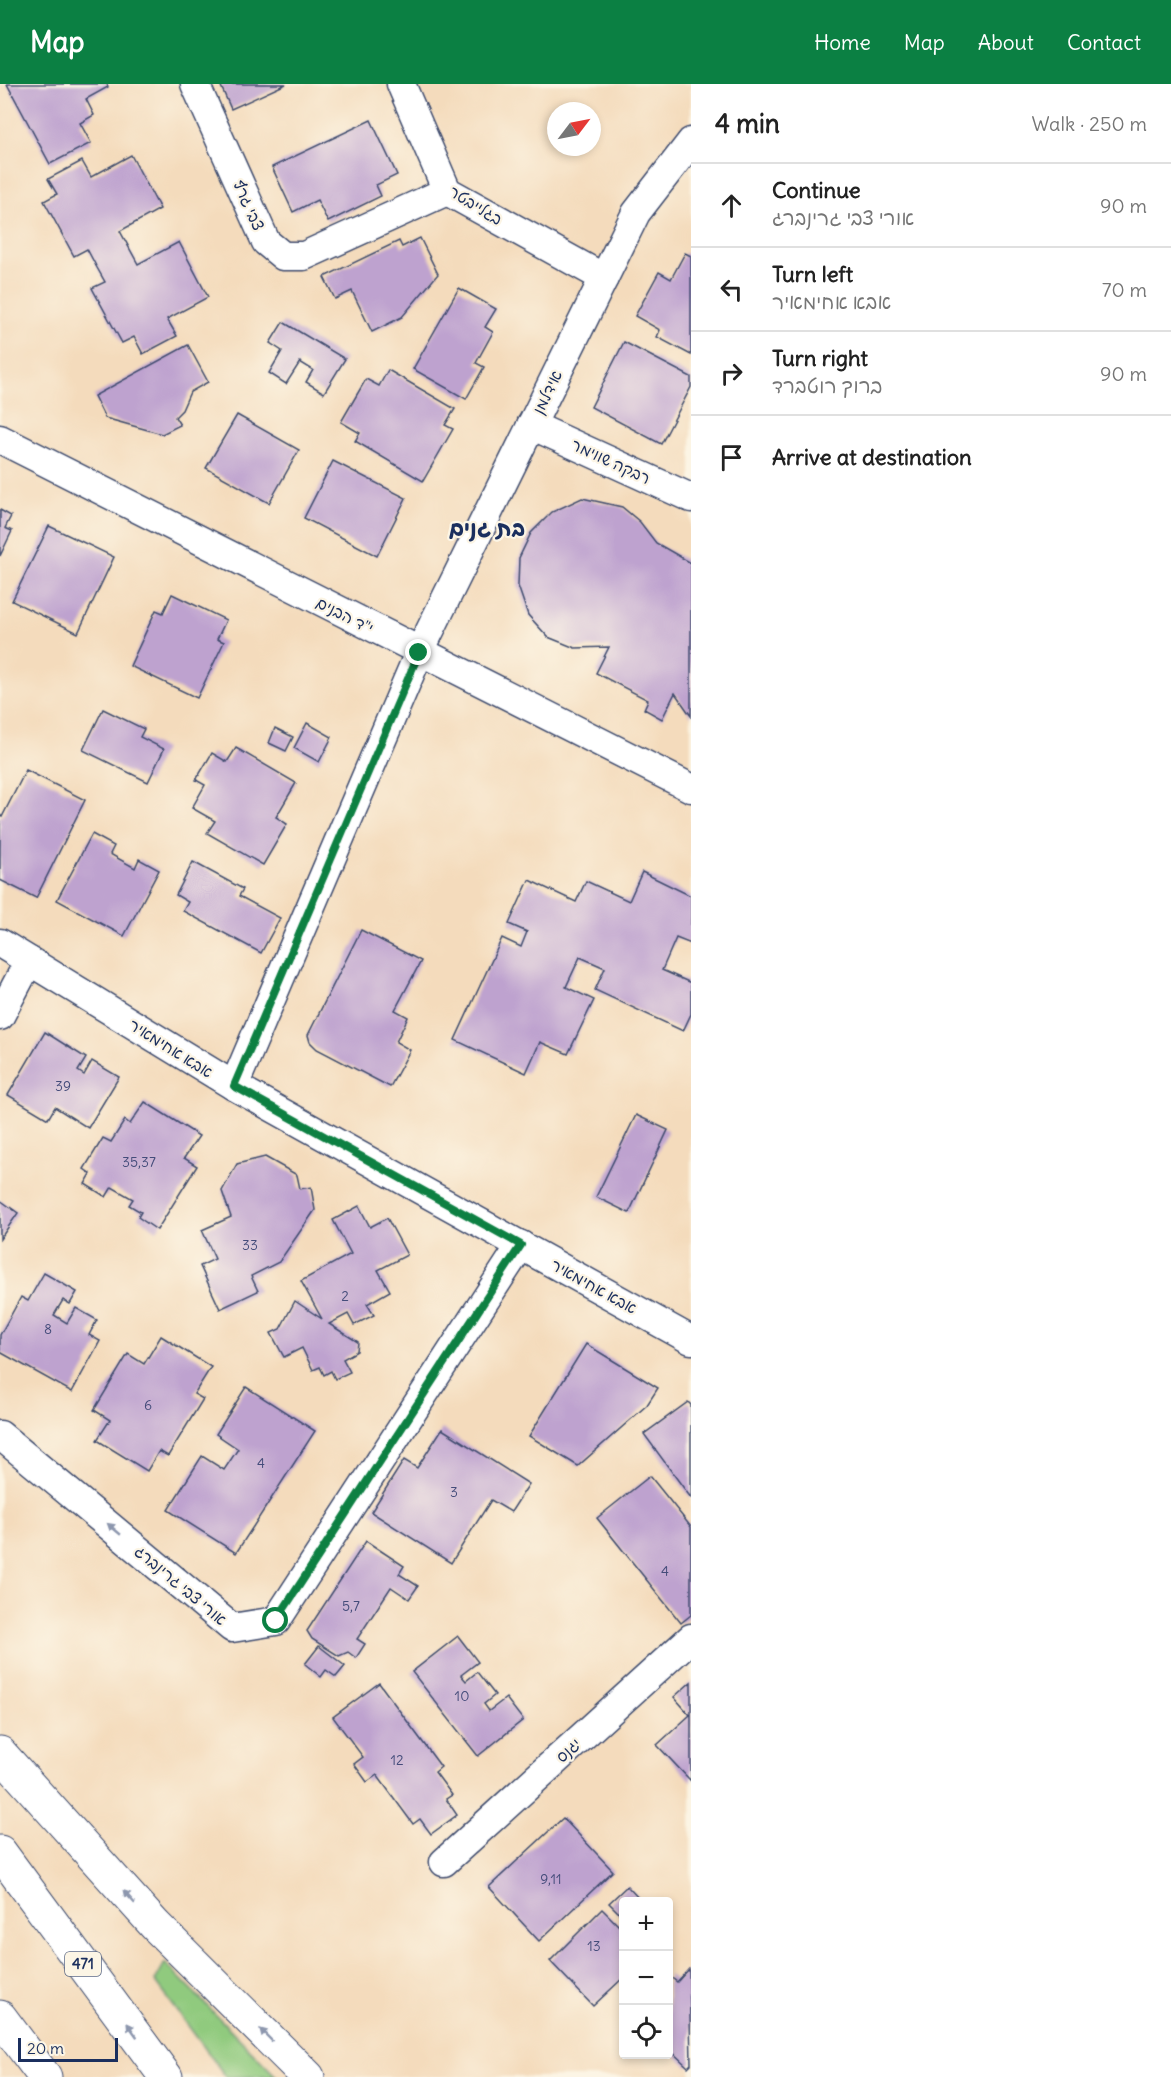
<!DOCTYPE html>
<meta charset="utf-8">
<style>
:root{--surface:#fff;--page:#f6f6f6;--text:#222;--muted:#767676;--line:#e0e0e0;--accent:#0b8043}
body{margin:0;font-family:Delius,"Playpen Sans Hebrew",sans-serif;background:var(--page);color:var(--text)}
.controls{position:absolute;right:18px;bottom:18px;display:grid;overflow:hidden;border-radius:6px;box-shadow:0 3px 9px #0003}
.controls button{width:54px;height:54px;display:grid;place-items:center;padding:0;border:0;border-bottom:2px solid var(--line);background:var(--surface);color:var(--text);font:30px sans-serif}
.compass{position:absolute;left:547px;top:18px;width:54px;height:54px;border-radius:50%;background:var(--surface);box-shadow:0 3px 9px #0003;rotate:58deg}
.scale{position:absolute;left:18px;bottom:15px;width:100px;box-sizing:border-box;padding-left:6px;border:3px solid #1b2f5e;border-top:0;font-size:16px;line-height:21px;white-space:nowrap;color:#1b2f5e;-webkit-text-stroke:4px #fcf5e5;paint-order:stroke}
.stop{position:absolute;width:18px;height:18px;margin:-14px;border:4px solid #0b8043;border-radius:50%;background:#fff}
.stop.end{background:#0b8043;border-color:#fff;box-shadow:0 2px 6px #0008}
.list{margin:0;padding:0;list-style:none}
h2{display:flex;justify-content:space-between;align-items:center;height:78px;margin:0;padding:0 24px;font-size:26px}
h2 small{font-size:20px;font-weight:400;color:var(--muted)}
.list li{display:grid;grid-template-columns:39px 1fr auto;gap:18px;align-items:center;box-sizing:border-box;height:84px;padding:0 24px;border-top:2px solid var(--line)}
.list b{display:block;font-size:22px;white-space:nowrap}
.list p{margin:0;font-size:20px;white-space:nowrap;color:var(--muted)}
.list em{font-size:20px;font-style:normal;color:var(--muted)}
.icon{flex:none;width:33px;height:33px;fill:none;stroke:currentColor;stroke-width:2;stroke-linecap:round;stroke-linejoin:round}
.map{position:relative;flex:none;width:691px;height:1993px;overflow:hidden}
header{display:flex;align-items:center;gap:36px;box-sizing:border-box;height:84px;padding:0 30px;background:var(--accent);color:#fff}
header strong{font-size:28px}
nav{display:flex;gap:33px;margin-inline-start:auto;font-size:21px}
main{display:flex}
aside{flex:1;background:var(--surface)}
.map>svg:first-child{display:block}
.green{fill:#90ca7e;stroke:#567c6e;stroke-width:1.5}
.building{fill:#bea2cf}
.lines{fill:none;stroke-linecap:round;stroke-linejoin:round}
.minor-casing{stroke:#3c496c;stroke-width:31}
.motorway-casing{stroke:#3c496c;stroke-width:35}
.minor{stroke:#fff;stroke-width:28}
.motorway{stroke:#fff;stroke-width:33}
.oneway{fill:#8d97ae}
.route{stroke:#0b8043;stroke-width:8}
.labels{text-anchor:middle;stroke-width:4.5;stroke-linejoin:round;paint-order:stroke}
.number-label{font-size:14px;fill:#444c7a}
.shield{fill:#fcf5e5;stroke:#5e6a86;stroke-width:1.5}
.shield-label{font-size:15px;font-weight:bold;fill:#1b2f5e}
.street-label{font-size:16px;fill:#1b2f5e;stroke:#fcf5e5}
.district-label{font-size:22px;font-weight:bold;fill:#1b2f5e;stroke:#fcf5e5}
</style>
<header>
<strong>Map</strong>
<nav><a>Home</a><a>Map</a><a>About</a><a>Contact</a></nav>
</header>
<main>
<div class="map">
<svg width="691" height="1993" viewBox="0 0 691 1993">
<rect width="100%" height="100%" fill="#fcf5e5"/>
<filter id="ink" filterUnits="userSpaceOnUse"><feTurbulence type="fractalNoise" baseFrequency=".0167" numOctaves="2"/><feDisplacementMap in="SourceGraphic" scale="12" xChannelSelector="R" yChannelSelector="G"/><feConvolveMatrix kernelMatrix="1 2 1 2 8 2 1 2 1" color-interpolation-filters="sRGB"/></filter>
<filter id="wash" filterUnits="userSpaceOnUse"><feTurbulence type="fractalNoise" baseFrequency=".008" numOctaves="4" result="noise"/><feDisplacementMap in="SourceGraphic" scale="24" xChannelSelector="R" yChannelSelector="G"/><feGaussianBlur stdDeviation="1.35" result="paint"/><feColorMatrix in="noise" values="0 0 0 0 0 0 0 0 0 0 0 0 0 0 0 0 0 1.4 0 .05"/><feComposite in="paint" operator="in"/></filter>
<g filter="url(#wash)">
<rect width="100%" height="100%" fill="#f4dbbc"/>
<path class="green" d="M165,1879l112,114h-51l-71,-96z"/>
<g id="blocks">
<g class="building">
<path d="M7,0h100l1,3 -22,12 8,16 -14,8 11,20 -41,21z"/>
<path d="M220,0h66l-55,25z"/>
<path d="M371,36l26,55 -21,10 5,11 -53,26 -11,-22 -24,12 -21,-45z"/>
<path d="M131,71l29,54 -40,22 18,33 41,-22 29,55 -41,22 10,17 -34,18 -9,-17 -12,6 -30,-55 13,-6 -9,-16 -9,-17 -13,7 -30,-55 13,-7 -9,-15 34,-18 9,16z"/>
<path d="M420,154l18,36 -36,43 -30,15 -20,-41 -17,8 -11,-22 75,-36 3,6z"/>
<path d="M685,169l6,3v99l-34,-18 3,-7 -25,-14 24,-44 12,7z"/>
<path d="M459,204l37,21 -11,18 8,5 -17,31 8,4 -18,32 -53,-30z"/>
<path d="M283,238l62,37 -21,34 -18,-11 7,-12 -13,-8 -14,22 -17,-11 13,-22 -12,-8z"/>
<path d="M624,258l67,35v10l-30,57 -70,-37z"/>
<path d="M188,261l20,37 -18,10 -8,18 -7,7 5,8 -18,9 -57,-16 -11,-22z"/>
<path d="M388,286l67,39 -10,16 8,4 -30,52 -68,-40 5,-8 -19,-11 25,-43 13,7z"/>
<path d="M237,331l62,35 -30,53 -63,-35z"/>
<path d="M333,377l73,37 -29,58 -73,-38z"/>
<path d="M582,414l40,9 18,15 16,21 35,20v153l-16,-23 -13,26 -18,-10 4,-9 -52,-27 13,-26 -34,1 -27,-11 -20,-22 -10,-29 1,-28 12,-25 21,-21z"/>
<path d="M0,426l11,6 -6,12 7,3 -12,25z"/>
<path d="M49,442l65,31 -36,76 -66,-32z"/>
<path d="M172,510l54,26 -9,19 7,3 -27,56 -67,-32 26,-56 7,3z"/>
<path d="M103,625l41,20 -4,8 24,12 -16,33 -65,-32z"/>
<path d="M307,639l25,14 -13,25 -25,-14z"/>
<path d="M275,644l18,9 -7,14 -17,-8z"/>
<path d="M236,664l60,35 -20,34 11,7 -24,41 -56,-32 8,-12 -23,-13 13,-23 -9,-5 16,-27 15,9z"/>
<path d="M26,686l59,30 -49,98 -36,-18v-65l2,2z"/>
<path d="M92,750l22,12 -4,8 25,14 4,-9 20,11 -35,66 -67,-36z"/>
<path d="M193,778l50,27 -4,7 41,22 -19,35 -78,-42 5,-9 -12,-7z"/>
<path d="M642,788l49,24v48l-15,-6 -14,32 29,13v31l-8,17 -88,-41 10,-22 -25,-11 -14,30 28,13 -26,54 -28,-12 -14,31 -71,-33 47,-102 19,9 6,-15 -18,-8 20,-44 47,22 10,-21 43,20z"/>
<path d="M361,846l60,31 -26,49 13,7 -12,25 14,8 -20,37 -73,-38 -7,-7 -2,-7z"/>
<path d="M45,948l41,26 -8,13 6,4 8,-14 27,16 -31,51 -33,-21 -7,12 -40,-24z"/>
<path d="M145,1018l54,34 -15,22 13,8 -40,64 -19,-13 3,-5 -12,-7 4,-6 -21,-12 -6,10 -21,-13 6,-10 -7,-5 19,-31 8,4 14,-22 5,4z"/>
<path d="M636,1031l32,15 -39,83 -33,-16z"/>
<path d="M265,1073l32,18 3,14 11,-2 4,23 -36,52 -28,14 7,15 -38,18 -20,-43 15,-7 -13,-29 29,-13 -9,-26 15,-27z"/>
<path d="M0,1116l18,13 -18,26z"/>
<path d="M359,1122l11,21 17,-9 20,37 -29,15 12,21 -23,13 7,11 -20,10 -6,-11 -19,10 29,18 -1,9 -14,8 7,13 -15,7 -4,-8 -7,4 -4,-8 -7,3 -11,-22 -18,9 -13,-24 9,-4 15,-28 27,18 -21,-38 50,-27 -18,-34z"/>
<path d="M44,1189l33,19 -7,12 -7,-4 -9,15 13,8 9,-15 21,12 -8,15 11,6 -28,51 -72,-40v-17l21,-38 7,4z"/>
<path d="M161,1252l50,31 -17,27 9,5 -35,57 -9,-5 -12,20 -50,-31 13,-20 -16,-10 34,-56 16,10z"/>
<path d="M586,1260l72,44 -11,17 -69,61 -49,-30z"/>
<path d="M246,1303l69,44 -79,122 -68,-43 34,-54 22,14 14,-21 -22,-15z"/>
<path d="M688,1318l3,3v93l-47,-64z"/>
<path d="M442,1345l87,55 -18,28 -20,-12 -40,63 -80,-51 33,-52 13,8z"/>
<path d="M650,1392l41,51v88l-10,8 -84,-105z"/>
<path d="M366,1457l38,25 -5,8 19,12 -9,13 -18,-12 -34,52 8,5 -9,14 -8,-6 -9,4 -27,-17 -5,-8z"/>
<path d="M458,1552l20,26 -17,13 5,6 11,-9 18,23 -11,9 5,7 17,-13 17,22 -45,36 -66,-84z"/>
<path d="M319,1562l26,20 -9,11 -10,-7 -5,7 -16,-13z"/>
<path d="M691,1598v99l-34,-36 33,-30 -16,-18z"/>
<path d="M379,1599l62,84 -6,5 17,23 -6,4 11,16 -26,19 -11,-15 -7,5 -36,-49 -10,7 -13,-18 9,-7 -30,-40z"/>
<path d="M563,1734l50,53 -74,70 -50,-54z"/>
<path d="M627,1802l15,16h-18v16l-15,-15z"/>
<path d="M602,1825l22,22v46l-31,29 -43,-45z"/>
<path d="M689,1885l2,95 -3,3 -20,-19v-73l9,7z"/>
</g>
</g>
</g>
<g filter="url(#ink)">
<use href="#blocks" fill-opacity="0" stroke="#3c496c" stroke-width="1.5"/>
<g class="lines">
<defs>
<g id="minor">
<path d="M195,0l71,158 17,14h21l143,-65"/>
<path d="M401,0l46,107 157,87"/>
<path d="M531,341l160,73"/>
<path d="M0,355l691,349"/>
<path d="M0,859l234,143 457,254"/>
<path d="M0,932l29,-55"/>
<path d="M234,1002l185,-433 217,-440 55,-71"/>
<path d="M0,1351l232,193 44,-7 245,-376"/>
<path d="M444,1778l247,-224"/>
</g>
<g id="motorway">
<path d="M0,1669l155,172 153,152"/>
<path d="M0,1768l166,225"/>
<path d="M0,1933l45,60"/>
</g>
</defs>
<use href="#minor" class="minor-casing"/>
<use href="#motorway" class="motorway-casing"/>
<use href="#minor" class="minor"/>
<use href="#motorway" class="motorway"/>
</g>
<defs><path id="oneway-solid" d="M-6-.8H1V-3.2L6.5 0L1 3.2V.8H-6Z" transform="scale(1.5)"/></defs>
<g class="oneway">
<use href="#oneway-solid" transform="translate(114 1445) rotate(-140)"/>
<use href="#oneway-solid" transform="translate(129 1813) rotate(-132)"/>
<use href="#oneway-solid" transform="translate(132 1946) rotate(-126)"/>
<use href="#oneway-solid" transform="translate(266 1951) rotate(-135)"/>
</g>
</g>
<g class="lines" filter="url(#ink)">
<path class="route" d="M276,1537l245,-376 -287,-159 185,-433"/>
</g>
<g class="labels">
<g class="number-label">
<text x="63" y="1007">39</text>
<text x="139" y="1083">35,37</text>
<text x="250" y="1166">33</text>
<text x="345" y="1217">2</text>
<text x="48" y="1250">8</text>
<text x="148" y="1326">6</text>
<text x="261" y="1384">4</text>
<text x="454" y="1413">3</text>
<text x="665" y="1492">4</text>
<text x="351" y="1527">5,7</text>
<text x="462" y="1617">10</text>
<text x="397" y="1681">12</text>
<text x="551" y="1800">9,11</text>
<text x="594" y="1867">13</text>
</g>
<rect class="shield" x="65" y="1868" width="36" height="24" rx="4.5"/>
<g class="shield-label">
<text x="83" y="1885">471</text>
</g>
<g class="street-label">
<text transform="translate(249 121) rotate(66)" y="6">צבי גרף</text>
<text transform="translate(476 121) rotate(32)" y="6">בגלייבטר</text>
<text transform="translate(547 308) rotate(-64)" y="6">אידלמן</text>
<text transform="translate(611 377) rotate(25)" y="6">רבקה שווימר</text>
<text transform="translate(345 531) rotate(27)" y="6">י"ד הבנים</text>
<text transform="translate(171 964) rotate(32)" y="6">אבא אחימאיר</text>
<text transform="translate(594 1202) rotate(29)" y="6">אבא אחימאיר</text>
<text transform="translate(181 1501) rotate(40)" y="6">אורי צבי גרינברג</text>
<text transform="translate(568 1666) rotate(-42)" y="6">יגנס</text>
</g>
<g class="district-label">
<text x="487" y="452">בת גנים</text>
</g>
</g>
</svg>
<div class="controls">
<button>+</button>
<button>−</button>
<button><svg class="icon" aria-label="locate" viewBox="0 0 24 24"><circle cx="12" cy="12" r="6"/><path d="M12 2v4M12 18v4M2 12h4M18 12h4"/></svg></button>
</div>
<svg class="compass" viewBox="-18 -18 36 36"><path d="M0-13l5 13h-10z" fill="#e53935"/><path d="M0 13l5-13h-10z" fill="#767676"/></svg>
<div class="scale">20 m</div>
<div class="stop" style="left:276px;top:1537px"></div>
<div class="stop end" style="left:419px;top:569px"></div>
</div>
<aside>
<h2>4 min<small>Walk · 250 m</small></h2>
<ul class="list">
<li><svg class="icon" aria-label="ahead" viewBox="0 0 24 24"><path d="M12 20V5M6 11l6-6 6 6"/></svg><div><b>Continue</b><p>אורי צבי גרינברג</p></div><em>90 m</em></li>
<li><svg class="icon" aria-label="left" viewBox="0 0 24 24"><path d="M17 20v-9H6M10 6l-5 5 5 5"/></svg><div><b>Turn left</b><p>אבא אחימאיר</p></div><em>70 m</em></li>
<li><svg class="icon" aria-label="right" viewBox="0 0 24 24"><path d="M7 20v-9h11M14 6l5 5-5 5"/></svg><div><b>Turn right</b><p>ברוך רוטברד</p></div><em>90 m</em></li>
<li><svg class="icon" aria-label="arrive" viewBox="0 0 24 24"><path d="M6 21V4h12l-3 4 3 4H6"/></svg><div><b>Arrive at destination</b></div></li>
</ul>
</aside>
</main>
